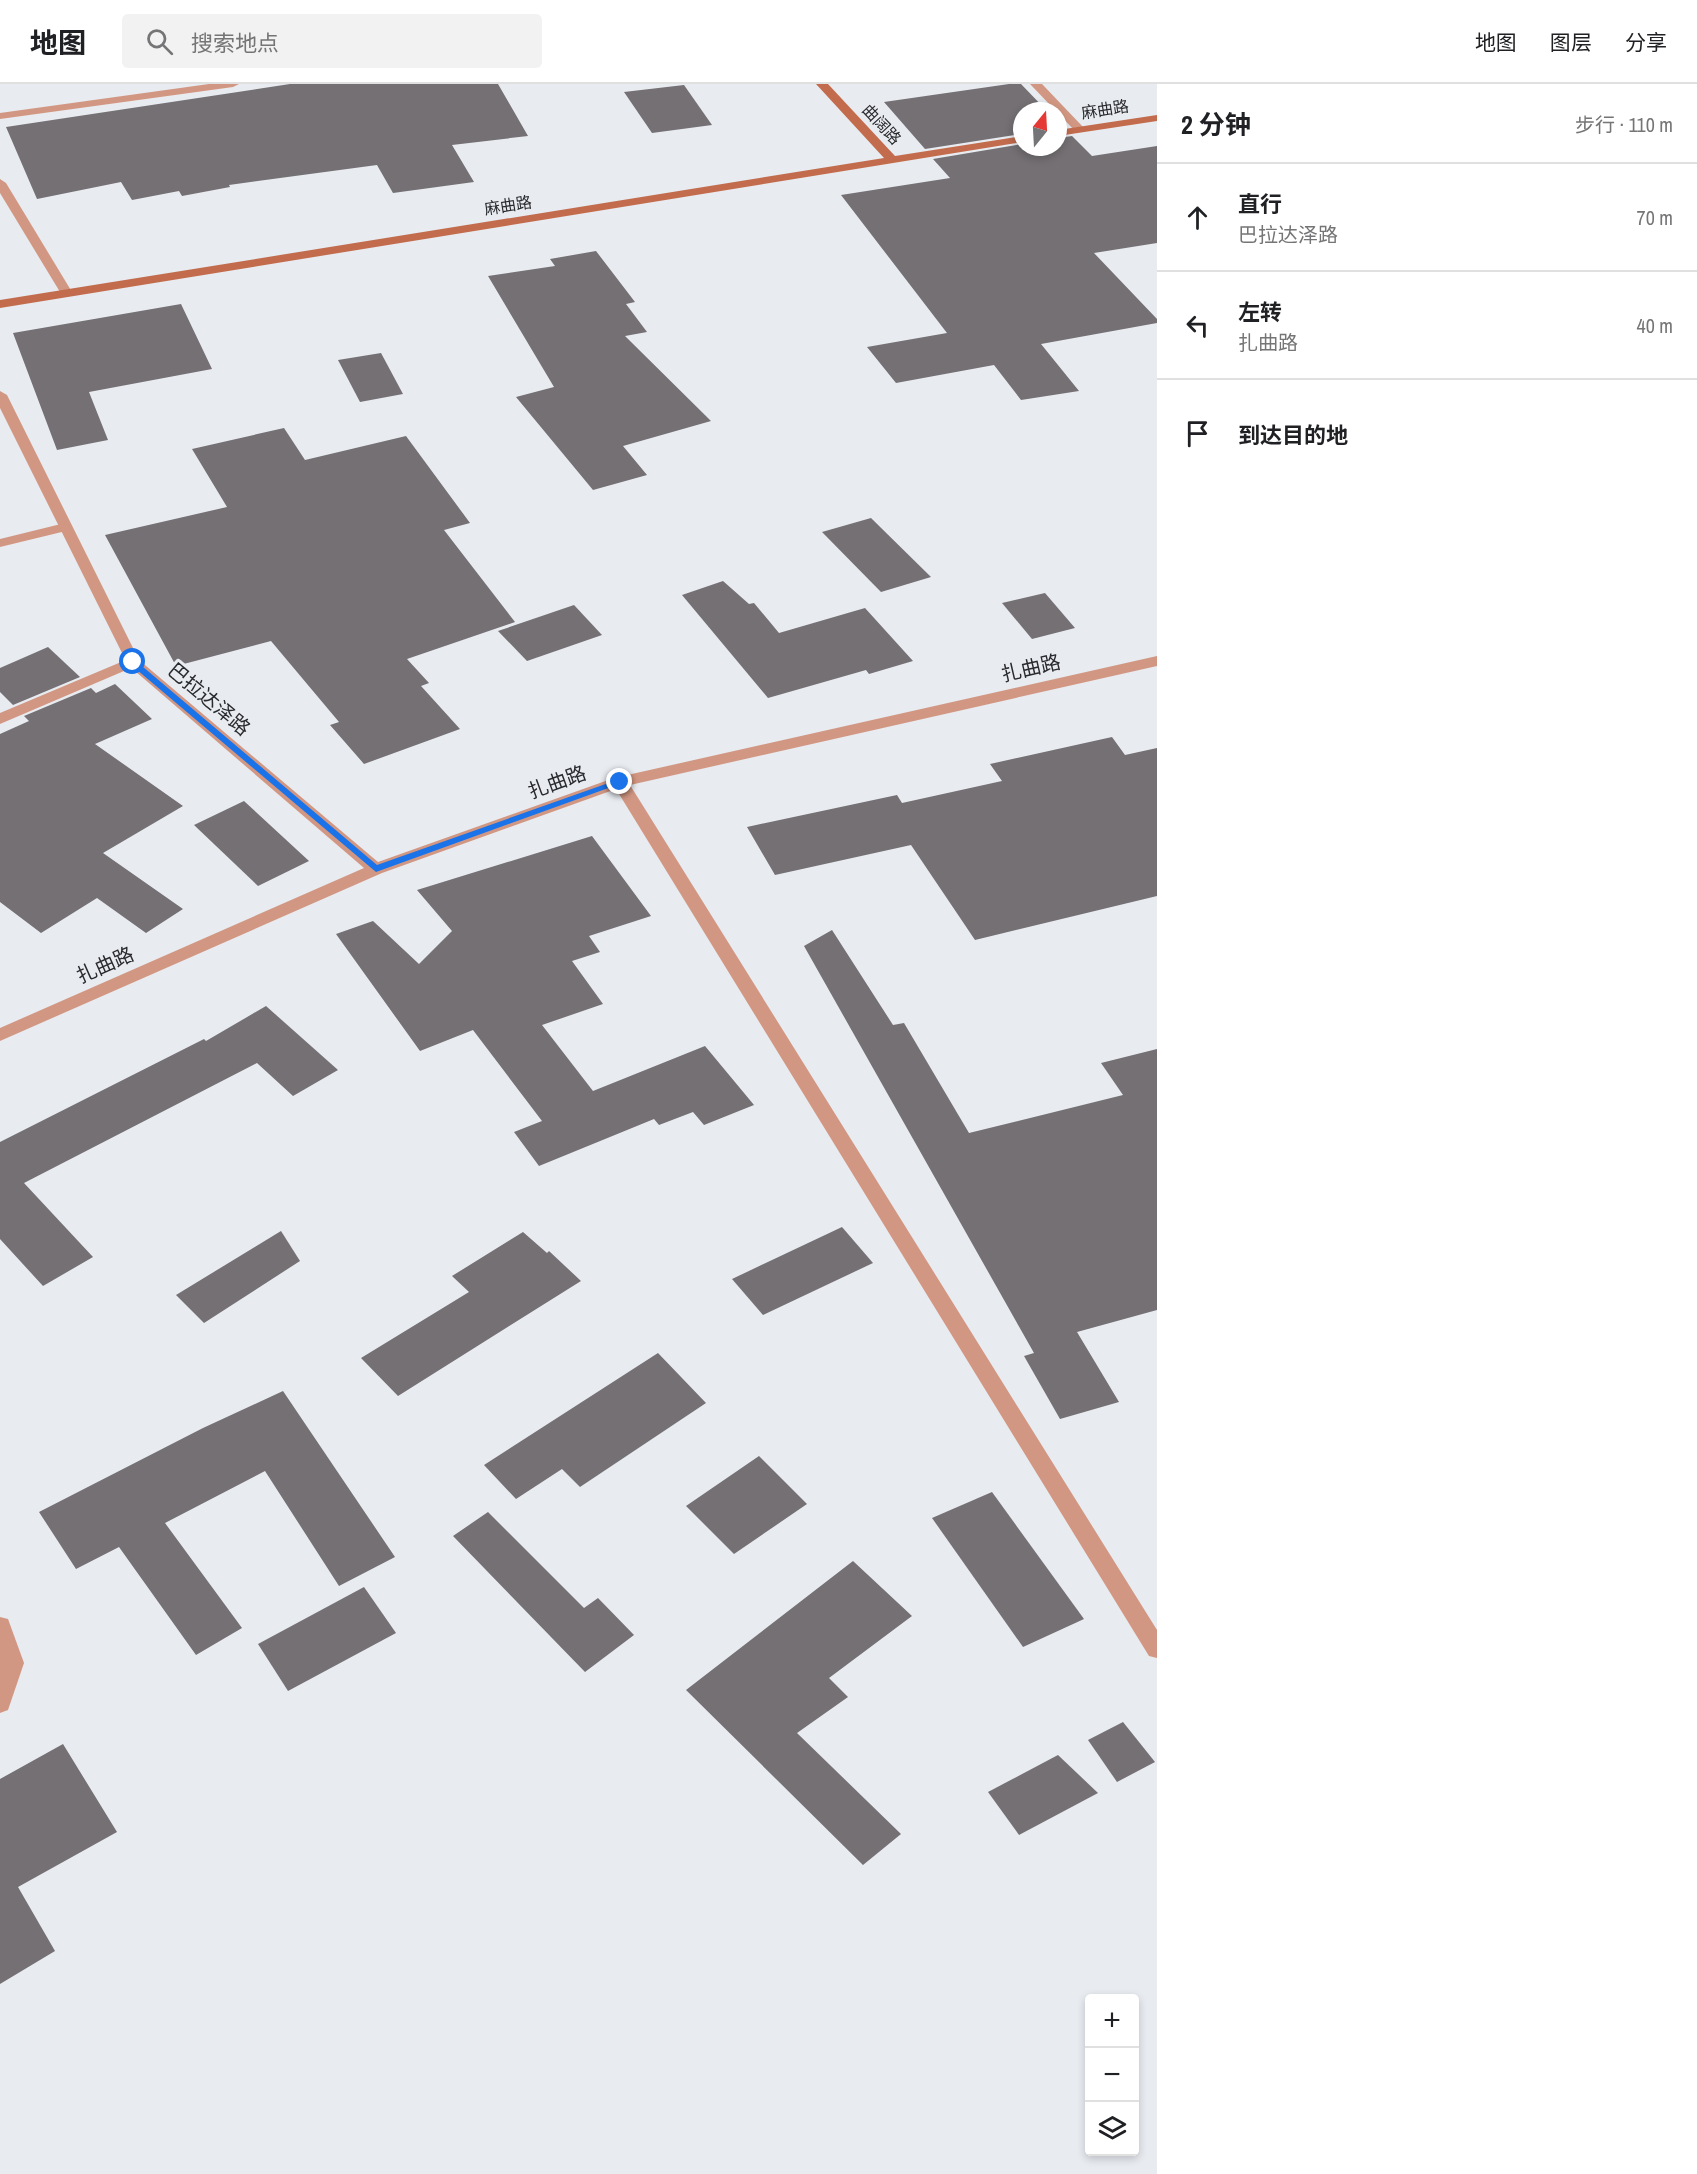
<!DOCTYPE html>
<html lang="zh">
<meta charset="utf-8">
<style>
:root{--surface:#fff;--page:#f2f2f2;--text:#202124;--muted:#757577;--line:#e0e0e0}
body{margin:0;font-family:"Archivo Narrow","Noto Sans SC",sans-serif;background:var(--page);color:var(--text)}
.controls{position:absolute;right:18px;bottom:18px;display:grid;overflow:hidden;border-radius:6px;box-shadow:0 3px 9px #0003}
.controls button{width:54px;height:54px;display:grid;place-items:center;padding:0;border:0;border-bottom:2px solid var(--line);background:var(--surface);color:var(--text);font:30px sans-serif}
.compass{position:absolute;left:1013px;top:18px;width:54px;height:54px;border-radius:50%;background:var(--surface);box-shadow:0 3px 9px #0003;rotate:18deg}
.stop{position:absolute;width:18px;height:18px;margin:-14px;border:4px solid #1a73e8;border-radius:50%;background:#fff}
.stop.end{background:#1a73e8;border-color:#fff;box-shadow:0 2px 6px #0008}
.list{margin:0;padding:0;list-style:none}
h2{display:flex;justify-content:space-between;align-items:center;height:78px;margin:0;padding:0 24px;font-size:26px}
h2 small{font-size:20px;font-weight:400;color:var(--muted)}
.list li{display:grid;grid-template-columns:39px 1fr auto;gap:18px;align-items:center;box-sizing:border-box;height:108px;padding:0 24px;border-top:2px solid var(--line)}
.list b{display:block;font-size:22px;white-space:nowrap}
.list p{margin:0;font-size:20px;white-space:nowrap;color:var(--muted)}
.list em{font-size:20px;font-style:normal;color:var(--muted)}
.icon{flex:none;width:33px;height:33px;fill:none;stroke:currentColor;stroke-width:2;stroke-linecap:round;stroke-linejoin:round}
.map{position:relative;flex:none;width:1157px;height:2090px;overflow:hidden}
header{display:flex;align-items:center;gap:36px;box-sizing:border-box;height:84px;padding:0 30px;background:var(--surface);border-bottom:2px solid var(--line)}
header strong{font-size:28px}
nav{display:flex;gap:33px;margin-inline-start:auto;font-size:21px}
.search{width:420px;height:54px;background:var(--page);display:flex;align-items:center;gap:15px;box-sizing:border-box;padding:0 21px;border-radius:6px;color:var(--muted);font-size:22px}
main{display:flex}
aside{flex:1;background:var(--surface)}
.map>svg:first-child{display:block}
.building{fill:#747074}
.lines{fill:none;stroke-linecap:round;stroke-linejoin:round}
.lane{fill:#d29782;fill-rule:evenodd}
.street{fill:#d29782;fill-rule:evenodd}
.secondary{fill:#c26c4d;fill-rule:evenodd}
.route{fill:#1a73e8}
.labels{text-anchor:middle;stroke-width:6;stroke-linejoin:round;paint-order:stroke}
.far-street-label{font-size:16px;fill:#292a2d;stroke:#e8ebf0}
.street-label{font-size:20px;fill:#292a2d;stroke:#e8ebf0}
</style>
<header>
<strong>地图</strong>
<div class="search"><svg class="icon" aria-label="search" viewBox="0 0 24 24"><circle cx="10" cy="10" r="6"/><path d="M15 15l6 6"/></svg>搜索地点</div>
<nav><a>地图</a><a>图层</a><a>分享</a></nav>
</header>
<main>
<div class="map">
<svg width="1157" height="2090" viewBox="0 0 1157 2090">
<rect width="100%" height="100%" fill="#e8ebf0"/>
<g class="building">
<path d="M290,0h208l30,52 -76,9 22,37 -81,11 -16,-28 -148,20 1,2 -48,9 -3,-5 -47,9 -11,-18 -84,17 -31,-72z"/>
<path d="M1009,0h12l26,27h-25v23l-97,15 -41,-47z"/>
<path d="M684,1l28,40 -60,8 -28,-41z"/>
<path d="M1072,52l20,20 65,-10v97l-63,10 63,66v4l-116,21 38,47 -58,9 -27,-35 -98,18 -29,-36 80,-14 -106,-138 109,-17 -17,-19 89,-15v3h36v-9z"/>
<path d="M596,167l39,51 -9,2 21,28 -22,4 86,85 -88,25 24,29 -54,15 -77,-93 38,-10 -66,-111 67,-10 -5,-7z"/>
<path d="M181,220l31,65 -123,23 19,48 -51,10 -44,-117z"/>
<path d="M381,269l22,41 -43,8 -22,-42z"/>
<path d="M284,344l21,32 101,-24 64,87 -26,7 71,92 -108,37 22,24 -8,3 39,43 -96,35 -34,-39 9,-3 -68,-81 -95,25 -71,-131 122,-28 -35,-58z"/>
<path d="M871,434l60,59 -50,15 -59,-60z"/>
<path d="M723,497l26,23 5,-1 25,30 86,-25 48,53 -44,13 -3,-4 -98,28 -86,-103z"/>
<path d="M1045,509l30,35 -43,11 -30,-36z"/>
<path d="M574,521l28,30 -75,26 -29,-30z"/>
<path d="M48,563l32,30 -67,28 -13,-13v-24z"/>
<path d="M115,600l37,35 -57,25 88,62 -80,47 80,56 -37,24 -49,-35 -56,35 -41,-31v-168l29,-13 -5,-5 67,-28 5,5z"/>
<path d="M1112,653l13,18 32,-7v148l-182,44 -64,-95 -136,30 -28,-48 150,-32 5,8 100,-22 -12,-17z"/>
<path d="M244,717l65,60 -51,25 -64,-61z"/>
<path d="M592,752l59,80 -62,20 11,16 -28,9 31,43 -61,21 51,66 112,-45 49,59 -50,20 -11,-13 -34,13 -5,-6 -115,47 -25,-34 28,-11 -69,-91 -53,21 -84,-117 37,-13 46,43 33,-33 -35,-41z"/>
<path d="M832,846l61,95 11,-2 65,110 154,-38 -22,-32 56,-14v261l-80,22 42,70 -59,17 -36,-63 10,-3 -230,-407z"/>
<path d="M266,922l72,64 -45,26 -36,-33 -233,120 69,74 -50,29 -43,-47v-97l204,-103 2,2z"/>
<path d="M842,1143l31,36 -110,52 -31,-36z"/>
<path d="M281,1147l19,30 -96,62 -28,-28z"/>
<path d="M523,1148l24,21 2,-2 32,30 -183,115 -37,-38 108,-66 -17,-16z"/>
<path d="M658,1269l48,50 -126,84 -18,-18 -46,30 -32,-34z"/>
<path d="M283,1307l112,166 -56,29 -74,-115 -100,52 77,105 -46,27 -77,-108 -43,22 -37,-57 164,-84z"/>
<path d="M759,1372l48,48 -73,50 -48,-48z"/>
<path d="M992,1408l92,127 -61,28 -91,-129z"/>
<path d="M488,1428l96,96 14,-10 36,37 -49,37 -132,-136z"/>
<path d="M853,1477l59,55 -83,62 19,19 -51,36 104,101 -38,31 -177,-175z"/>
<path d="M364,1503l32,46 -108,58 -30,-47z"/>
<path d="M1123,1638l32,40 -38,20 -29,-42z"/>
<path d="M63,1660l54,88 -99,55 37,64 -55,33v-205z"/>
<path d="M1058,1671l40,38 -79,42 -31,-43z"/>
</g>
<g class="lines">
<g class="lane">
<path d="M65,439l7,4 -2,3 -70,17v-8z"/>
<path d="M133,573l5,2 2,3 -2,3 -138,59v-11z"/>
<path d="M0,1533l8,2 16,44 -16,47 -8,3c0,-33 0,-64 0,-96z"/>
</g>
<g class="street">
<path d="M209,0h30l-6,3 -233,32v-6z"/>
<path d="M1030,0h12l42,44v4h-8z"/>
<path d="M0,95l6,4 66,109 -2,3h-8l-2,-3 -60,-99z"/>
<path d="M0,307l7,4 132,265 239,202 236,-84 543,-122v10l-527,119 527,845v28l-8,-2 -533,-867 -234,84 -382,168v-13l364,-160 -236,-203 -128,-257z"/>
</g>
<g class="secondary">
<path d="M816,0h12l67,72 127,-20v6l-1022,166v-8l884,-142z"/>
<path d="M1157,31v6l-99,15v-6z"/>
</g>
</g>
<path class="route" d="M130,577h6l241,204 240,-85 8,2 -249,90 -246,-208z"/>
<g class="labels">
<g class="far-street-label">
<text transform="translate(1105 25) rotate(-9)" y="6">麻曲路</text>
<text transform="translate(882 40) rotate(47)" y="6">曲阔路</text>
<text transform="translate(508 121) rotate(-9)" y="6">麻曲路</text>
</g>
<g class="street-label">
<text transform="translate(1031 584) rotate(-13)" y="7">扎曲路</text>
<text transform="translate(209 615) rotate(40)" y="7">巴拉达泽路</text>
<text transform="translate(557 698) rotate(-20)" y="7">扎曲路</text>
<text transform="translate(105 881) rotate(-24)" y="7">扎曲路</text>
</g>
</g>
</svg>
<div class="controls">
<button>+</button>
<button>−</button>
<button><svg class="icon" aria-label="layers" viewBox="0 0 24 24"><path d="M12 4l9 5-9 5-9-5zM3 14l9 5 9-5"/></svg></button>
</div>
<svg class="compass" viewBox="-18 -18 36 36"><path d="M0-13l5 13h-10z" fill="#e53935"/><path d="M0 13l5-13h-10z" fill="#757577"/></svg>
<div class="stop" style="left:133px;top:578px"></div>
<div class="stop end" style="left:620px;top:698px"></div>
</div>
<aside>
<h2>2 分钟<small>步行 · 110 m</small></h2>
<ul class="list">
<li><svg class="icon" aria-label="ahead" viewBox="0 0 24 24"><path d="M12 20V5M6 11l6-6 6 6"/></svg><div><b>直行</b><p>巴拉达泽路</p></div><em>70 m</em></li>
<li><svg class="icon" aria-label="left" viewBox="0 0 24 24"><path d="M17 20v-9H6M10 6l-5 5 5 5"/></svg><div><b>左转</b><p>扎曲路</p></div><em>40 m</em></li>
<li><svg class="icon" aria-label="arrive" viewBox="0 0 24 24"><path d="M6 21V4h12l-3 4 3 4H6"/></svg><div><b>到达目的地</b></div></li>
</ul>
</aside>
</main>
